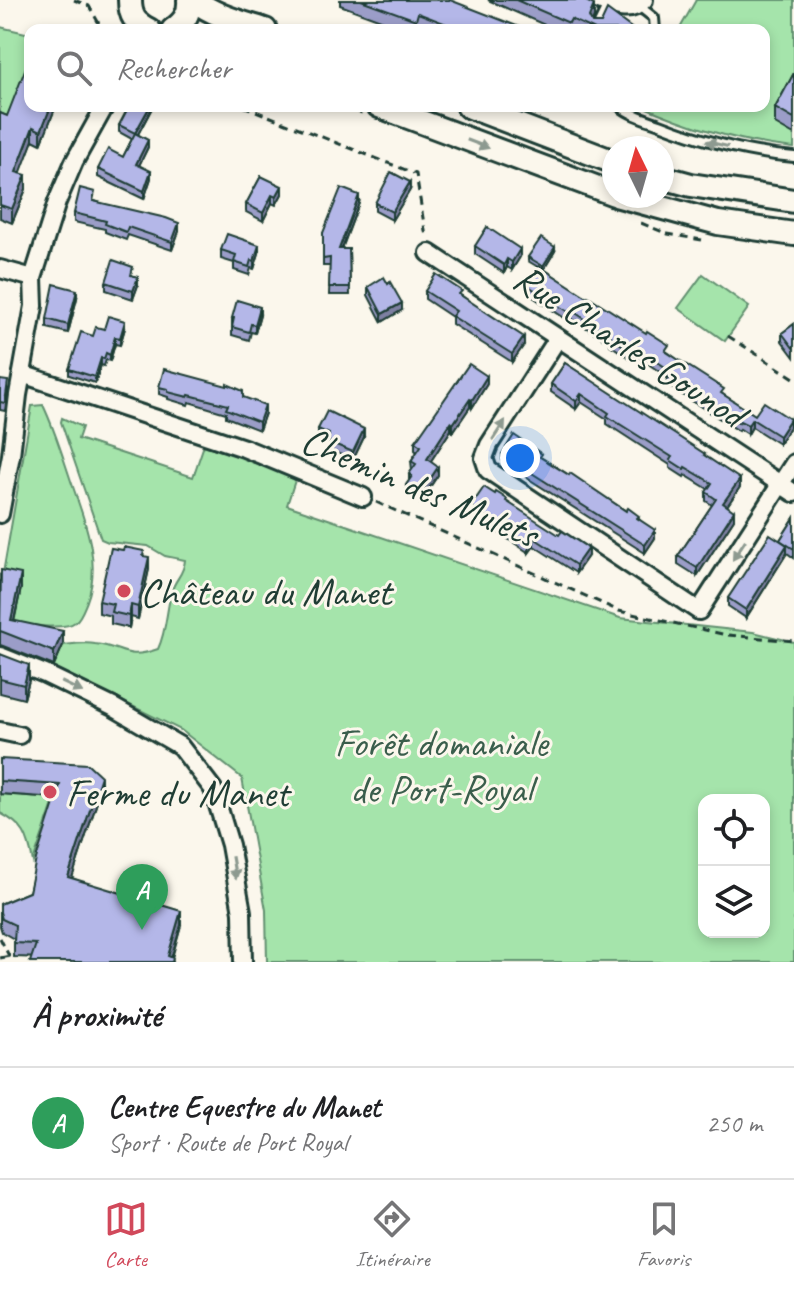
<!DOCTYPE html>
<html lang="fr">
<meta charset="utf-8">
<style>
:root{--surface:#fff;--page:#f2f2f2;--text:#202124;--muted:#757577;--line:#e0e0e0;--accent:#d1495b}
body{margin:0;font-family:Caveat,sans-serif;background:var(--page);color:var(--text)}
.controls{position:absolute;right:24px;bottom:24px;display:grid;overflow:hidden;border-radius:16px;box-shadow:0 4px 12px #0003}
.controls button{width:72px;height:72px;display:grid;place-items:center;padding:0;border:0;border-bottom:2px solid var(--line);background:var(--surface);color:var(--text);font:40px sans-serif}
.compass{position:absolute;left:602px;top:136px;width:72px;height:72px;border-radius:50%;background:var(--surface);box-shadow:0 4px 12px #0003;rotate:355deg}
.you{position:absolute;left:520px;top:458px;width:28px;height:28px;margin:-20px;border:6px solid #fff;border-radius:50%;background:#1a73e8;box-shadow:0 0 0 12px #1a73e833}
.badge{display:grid;place-items:center;width:52px;height:52px;border-radius:50%;background:var(--accent);color:#fff;font-size:26px;font-weight:700}
.pin{position:absolute;translate:-50% -66px;filter:drop-shadow(0 2px 4px #0008)}
.pin::after{content:'';position:absolute;top:42px;width:28px;height:24px;background:inherit;clip-path:polygon(0 0,100% 0,50% 100%)}
.list{margin:0;padding:0;list-style:none}
h2{display:flex;justify-content:space-between;align-items:center;height:104px;margin:0;padding:0 32px;font-size:34px}
h2 small{font-size:26px;font-weight:400;color:var(--muted)}
.list li{display:grid;grid-template-columns:52px 1fr auto;gap:24px;align-items:center;box-sizing:border-box;height:112px;padding:0 32px;border-top:2px solid var(--line)}
.list b{display:block;font-size:30px;white-space:nowrap}
.list p{margin:0;font-size:26px;white-space:nowrap;color:var(--muted)}
.list em{font-size:26px;font-style:normal;color:var(--muted)}
.icon{flex:none;width:44px;height:44px;fill:none;stroke:currentColor;stroke-width:2;stroke-linecap:round;stroke-linejoin:round}
.map{position:relative;flex:none;width:794px;height:962px;overflow:hidden}
.search{position:absolute;background:var(--surface);box-shadow:0 4px 12px #0003;left:24px;right:24px;top:24px;height:88px;display:flex;align-items:center;gap:20px;box-sizing:border-box;padding:0 28px;border-radius:16px;color:var(--muted);font-size:30px}
.sheet{height:216px;background:var(--surface)}
nav{display:flex;justify-content:space-around;align-items:center;box-sizing:border-box;height:112px;border-top:2px solid var(--line);background:var(--surface);font-size:22px;color:var(--muted)}
nav a{display:grid;justify-items:center;gap:4px}
nav .on{color:var(--accent)}
.map>svg:first-child{display:block}
.green{fill:#a5e4ab;stroke:#629070;stroke-width:2;fill-rule:evenodd}
.lines{fill:none;stroke-linecap:round;stroke-linejoin:round}
.lane-casing{stroke:#1f3d34;stroke-width:14}
.street-casing{stroke:#1f3d34;stroke-width:22}
.secondary-casing{stroke:#1f3d34;stroke-width:28}
.path{stroke:#1f3d34;stroke-width:3;stroke-dasharray:8 6;stroke-linecap:butt}
.lane{stroke:#fbf7ec;stroke-width:8}
.street{stroke:#fbf7ec;stroke-width:16}
.secondary{stroke:#fbf7ec;stroke-width:22}
.wall{fill:#9b9dc8;stroke:#1f3d34;stroke-width:2}
.shaded-wall{fill:#7e80a2;stroke:#1f3d34;stroke-width:2}
.building{fill:#b4b7e8;stroke:#1f3d34;stroke-width:2}
.oneway{fill:#8d9a90}
.poi-dot{fill:#d1495b;stroke:#fbf7ec;stroke-width:3}
.labels{text-anchor:middle;stroke-width:6;stroke-linejoin:round;paint-order:stroke}
.street-label{font-size:40px;fill:#1f3d34;stroke:#fbf7ec}
.poi-label{font-size:40px;fill:#1f3d34;stroke:#fbf7ec;text-anchor:start}
.park-label{font-size:40px;fill:#3a5e4c;stroke:#fbf7ec}
</style>
<div class="map">
<svg width="794" height="962" viewBox="0 0 794 962">
<rect width="100%" height="100%" fill="#fbf7ec"/>
<filter id="ink" filterUnits="userSpaceOnUse"><feTurbulence type="fractalNoise" baseFrequency=".0125" numOctaves="2"/><feDisplacementMap in="SourceGraphic" scale="16" xChannelSelector="R" yChannelSelector="G"/><feConvolveMatrix kernelMatrix="1 2 1 2 8 2 1 2 1" color-interpolation-filters="sRGB"/></filter>
<g filter="url(#ink)">
<g class="green">
<path d="M696,0h98v148c-53,-5 -103,-21 -152,-42h122v-76h-85z"/>
<path d="M0,27l30,7v37l-23,59 -7,-2z"/>
<path d="M703,274l46,33 -24,34 -47,-33z"/>
<path d="M43,405c11,23 18,46 26,70 13,40 34,84 18,126 -3,7 -6,17 -12,21 -11,9 -47,2 -61,1l7,-35 -20,-3 31,-179z"/>
<path d="M62,418l20,9 -4,12 115,38 12,-35 92,32 -10,31 333,113 133,14 41,10v320h-527l-1,-52 -24,-132 -61,-48 -128,-63 10,-22c10,-1 22,-3 32,-1 29,3 29,17 63,5 9,-19 8,-39 14,-59 4,-12 12,-16 13,-30l-20,-4 -17,-10 -40,-4 -7,-3 -40,-117zM704,800h60v132h-60z"/>
<path d="M0,794l55,4 -22,64c-5,-26 -9,-37 -33,-49z"/>
</g>
<g class="lines">
<defs>
<g id="lane">
<path d="M639,6l15,12 1,12"/>
<path d="M596,30l12,-25"/>
<path d="M620,106c11,9 26,13 40,18 43,17 87,29 134,33"/>
</g>
<g id="street">
<path d="M597,0c16,7 34,15 47,0"/>
<path d="M429,253l365,240"/>
<path d="M0,269l33,9"/>
<path d="M558,338l-69,107 -5,13 4,12 211,141 95,-148"/>
<path d="M22,374l222,74 119,49"/>
<path d="M0,514l11,-59 7,-60 16,-89 -1,-28 24,-76 17,-40 31,-56"/>
<path d="M0,656l45,18 68,33 67,39 33,43 17,56 12,67 1,50"/>
<path d="M0,731l19,4"/>
</g>
<g id="secondary">
<path d="M130,0c0,16 5,23 19,30"/>
<path d="M194,0c21,16 46,22 71,30"/>
<path d="M173,30c11,-8 17,-16 16,-30"/>
<path d="M379,106l235,88"/>
<path d="M468,106l146,56"/>
<path d="M662,177l29,8 103,16"/>
<path d="M619,196l99,27 76,11"/>
</g>
</defs>
<use href="#lane" class="lane-casing"/>
<use href="#street" class="street-casing"/>
<use href="#secondary" class="secondary-casing"/>
<g class="path">
<path d="M74,0l15,6 12,21 4,3"/>
<path d="M243,106l173,68 10,63"/>
<path d="M343,106l19,7"/>
<path d="M641,223l27,11 34,6"/>
<path d="M728,336l66,42"/>
<path d="M376,502l243,109 108,24 67,6"/>
<path d="M0,938l12,24"/>
<path d="M0,958l10,-2"/>
</g>
<use href="#lane" class="lane"/>
<use href="#street" class="street"/>
<use href="#secondary" class="secondary"/>
</g>
<g class="wall">
<path d="M340,0h98l89,30h-98l-11,-4 -1,4h-9l-68,-25z"/>
<path d="M488,0h96l10,17 -2,6 42,7h-78z"/>
<path d="M794,73v62l-19,-11v-16z"/>
<path d="M30,106h26l-15,38 -8,-4 -13,33 6,16 -14,34 -12,-5v-105l7,3z"/>
<path d="M153,106l-15,28 10,13 -9,18 12,13 -7,21 -46,-22v-8l25,-12 9,-18 -13,-7v-7z"/>
<path d="M261,176l21,18 -6,11 -4,-2 -9,18 -17,-9v-8z"/>
<path d="M410,190l-18,30 -17,-9v-8z"/>
<path d="M95,201l84,30 -7,19 -44,-15 -2,5 -21,-8v-3l-31,-7v-9z"/>
<path d="M359,203l-17,46h7l1,46h-21l1,-29h-7v-33z"/>
<path d="M475,246l45,11 -8,13 -5,-3 -3,6 -29,-19z"/>
<path d="M221,250l38,3 -5,16 -3,-1 -2,7 -15,-5v-7l-13,-4z"/>
<path d="M555,251l-11,18 125,84 55,42 31,20 35,12 -11,17 -27,-17 -4,7 -8,-5 -1,2 -72,-46v-8l-23,-16 -1,2 -8,-6 -2,3 -23,-15v-2l-39,-25 -2,3 -42,-28v-8l11,-18 -10,-6v-4z"/>
<path d="M133,276l5,9 -5,14 -27,-9v-8z"/>
<path d="M368,287l34,23 -20,12 -14,-27z"/>
<path d="M425,291l37,5 62,49 -12,17 -60,-38v-7l-27,-18z"/>
<path d="M77,298l-9,35 -21,-5v-9z"/>
<path d="M260,315l-5,18 -4,-1 -2,8 -17,-5v-17z"/>
<path d="M794,324v33l-12,-16v-8z"/>
<path d="M125,328l-5,17 -5,-1 -5,17 -4,-1 -2,6 -3,-1 -6,18 -26,-8v-6l24,-33 11,-7z"/>
<path d="M565,363l140,93 35,31 -13,19 7,13 -37,57 -19,-12v-8l34,-51 -6,-4v-9l2,-3 -23,-14 -1,2 -14,-9v-3l-63,-41v-5l-26,-17 -5,7 -25,-17v-8z"/>
<path d="M0,380l8,9 -3,22 -5,-1z"/>
<path d="M487,384l-15,24 -2,-1 -17,25 -2,-2 -21,32 8,13 -18,27 -14,-9v-8l3,-4v-7l3,-4 -1,-9 6,-9 -2,-2v-8z"/>
<path d="M159,387l84,10 22,16 -6,17 -33,-13v-4l-37,-11 -1,3 -20,-6v-2l-9,-3z"/>
<path d="M318,429l46,8 -11,23 -24,-10v-8l-11,-5z"/>
<path d="M502,454l40,4 97,61 16,19 -10,15 -143,-91z"/>
<path d="M495,494l93,62 -12,17 -42,-27 -5,7 -58,-39v-8z"/>
<path d="M794,518v40l-7,-5 -41,65 -18,-12v-8l52,-58z"/>
<path d="M144,556l5,13 -11,50 -7,-2 -2,11 -18,-4v-8l-12,-3v-12z"/>
<path d="M0,575l21,13 -7,33 49,24 -9,21 -51,-20 -3,-1z"/>
<path d="M0,654l29,26 -5,19 -24,-6z"/>
<path d="M0,759l101,31 -29,88 109,47 -9,33 1,4 -159,-5v-18l-12,-7 -2,-6v-22l29,-12 27,-94 -56,-4z"/>
</g>
<g class="shaded-wall">
<path d="M594,5v12l-5,13v-13z"/>
<path d="M51,106h5l-15,38v-13z"/>
<path d="M150,106h3l-18,34v-7z"/>
<path d="M33,127v13l-17,45v-13z"/>
<path d="M148,140v7l-12,25v-8z"/>
<path d="M151,171v7l-7,21v-8z"/>
<path d="M26,175v14l-14,34v-14z"/>
<path d="M410,182v8l-18,30v-8z"/>
<path d="M282,186v8l-6,11v-8z"/>
<path d="M272,195v8l-9,18v-8z"/>
<path d="M359,195v8l-20,53v-7z"/>
<path d="M179,223v8l-7,19v-8z"/>
<path d="M259,245v8l-5,16v-8z"/>
<path d="M555,247v4l-12,20v-5z"/>
<path d="M520,249v8l-8,13v-8z"/>
<path d="M507,259v8l-3,6v-8z"/>
<path d="M138,277v8l-5,14v-8z"/>
<path d="M77,290v8l-9,35v-8z"/>
<path d="M402,303v7l-20,12v-8z"/>
<path d="M260,307v8l-5,18v-8z"/>
<path d="M125,321v7l-5,17v-7z"/>
<path d="M115,337v7l-5,17v-6z"/>
<path d="M524,337v8l-12,17v-8z"/>
<path d="M101,358v7l-6,18v-6z"/>
<path d="M487,376v8l-15,24v-8z"/>
<path d="M581,394v8l-5,7v-8z"/>
<path d="M470,399v8l-17,25v-8z"/>
<path d="M265,405v8l-6,17v-8z"/>
<path d="M752,419v8l-4,7v-9z"/>
<path d="M790,419v8l-11,17v-8z"/>
<path d="M451,422v8l-24,37v-8z"/>
<path d="M364,429v8l-11,23v-8z"/>
<path d="M438,467v8l-18,27v-8z"/>
<path d="M740,479v8l-17,25v-9z"/>
<path d="M734,511v8l-37,57v-8z"/>
<path d="M655,530v8l-10,15v-8z"/>
<path d="M534,538v8l-5,7v-8z"/>
<path d="M787,545v8l-41,65v-8z"/>
<path d="M588,548v8l-12,17v-8z"/>
<path d="M149,557v12l-11,50v-12z"/>
<path d="M21,574v14l-10,46v-14z"/>
<path d="M131,605v12l-2,11v-12z"/>
<path d="M63,631v14l-9,21v-14z"/>
<path d="M29,665v15l-5,19v-14z"/>
<path d="M101,776v14l-33,100v-13z"/>
<path d="M181,911v14l-11,37 -2,-6z"/>
</g>
<g class="building">
<path d="M361,0h89l77,30h-65l-44,-17 -2,7z"/>
<path d="M516,0h68l10,5 -5,12 3,6h9l6,-13 27,20h-39l-24,-11 -2,4z"/>
<path d="M43,23l17,7h-20z"/>
<path d="M30,57v49h21l-10,25 -8,-4 -17,45 10,3 -14,34 -12,-4v-92l7,3z"/>
<path d="M794,73v46l-19,-11z"/>
<path d="M129,106h21l-15,27 -16,-8z"/>
<path d="M135,133l13,7 -12,24 15,7 -7,20 -46,-22 10,-20 15,8z"/>
<path d="M391,172l19,10 -18,30 -17,-9z"/>
<path d="M261,176l21,10 -6,11 -4,-2 -9,18 -17,-9z"/>
<path d="M80,188l15,4 -2,9 73,17 13,5 -7,19 -44,-15 -2,5 -21,-8 1,-3 -32,-8z"/>
<path d="M341,188l18,7 -20,54h10l1,38h-21l1,-29 -7,1v-26z"/>
<path d="M487,227l33,22 -8,13 -5,-3 -3,6 -29,-19z"/>
<path d="M227,234l32,11 -5,16 -3,-1 -2,7 -15,-5 2,-7 -15,-5z"/>
<path d="M541,238l14,9 -12,19 -15,-9z"/>
<path d="M113,260l20,7 -2,8 7,2 -5,14 -27,-9z"/>
<path d="M539,266l48,31 1,-1 58,37 1,-2 22,14 -4,6 59,38 -3,4 34,22 9,-13 26,17 -11,17 -27,-17 -4,6 -8,-4 -1,2 -72,-46 4,-6 -27,-18 -1,2 -8,-6 -2,3 -23,-15 1,-1 -40,-26 -2,2 -42,-27z"/>
<path d="M436,274l26,17 -3,3 65,43 -12,17 -60,-38 4,-5 -31,-20z"/>
<path d="M384,277l4,7 2,-2 12,21 -20,11 -14,-27z"/>
<path d="M54,284l23,6 -9,35 -21,-6z"/>
<path d="M237,300l23,7 -5,18 -4,-1 -2,8 -17,-5 2,-9h-2z"/>
<path d="M108,316l17,5 -5,17 -5,-1 -5,18 -4,-2 -2,6 -3,-1 -6,19 -26,-8 12,-37 12,4 3,-9 8,2z"/>
<path d="M794,324v25l-12,-16z"/>
<path d="M565,363l140,91 -1,1 36,24 -17,24 11,8 -37,57 -19,-12 38,-57 -10,-7 6,-9 -27,-16 -1,2 -14,-9 2,-3 -65,-41 2,-3 -28,-19 -5,7 -25,-17z"/>
<path d="M469,364l18,12 -15,24 -2,-1 -17,25 -2,-2 -24,37 11,8 -18,27 -14,-9 6,-9 -3,-2 7,-10 -5,-3 10,-15 -6,-4z"/>
<path d="M164,369l63,17v-2l16,7v6l22,8 -6,17 -33,-13 2,-4 -39,-10 -1,2 -20,-5v-3l-9,-2z"/>
<path d="M0,380l8,1 -3,22 -5,-1z"/>
<path d="M327,411l37,18 -11,23 -24,-10v-8l-11,-5z"/>
<path d="M514,435l28,19 -2,3 29,18 1,-2 56,38 2,-3 11,8 -2,2 18,12 -10,15 -143,-91z"/>
<path d="M484,487l11,7 1,-2 5,3 6,4 -1,2 53,34 3,-4 26,17 -12,17 -42,-27 -5,7 -58,-39z"/>
<path d="M794,518v31l-14,-9z"/>
<path d="M770,534l17,11 -41,65 -18,-12z"/>
<path d="M124,547l20,4 -1,5 6,1 -11,50 -7,-2 -2,11 -18,-4 2,-8 -14,-3 12,-53 12,2z"/>
<path d="M1,570l20,4 -10,46 52,11 -9,21 -51,-20 -3,-1z"/>
<path d="M0,654l29,11 -5,20 -24,-6z"/>
<path d="M0,759l88,5 13,12 -33,101 113,34 -13,45 5,2 -1,4h-142l6,-18 -22,-1 1,-18 -13,-6 -2,-7v-8l29,-12 7,-33 24,-74 -60,-4z"/>
</g>
<defs><path id="oneway-solid" d="M-6-.8H1V-3.2L6.5 0L1 3.2V.8H-6Z" transform="scale(2)"/></defs>
<g class="oneway">
<use href="#oneway-solid" transform="translate(478 144) rotate(21)"/>
<use href="#oneway-solid" transform="translate(717 144) rotate(-167)"/>
<use href="#oneway-solid" transform="translate(499 430) rotate(-57)"/>
<use href="#oneway-solid" transform="translate(739 550) rotate(123)"/>
<use href="#oneway-solid" transform="translate(72 687) rotate(26)"/>
<use href="#oneway-solid" transform="translate(234 868) rotate(80)"/>
</g>
</g>
<g class="poi-dot">
<circle cx="124" cy="591" r="8"/>
<circle cx="50" cy="792" r="8"/>
</g>
<g class="labels">
<g class="street-label">
<text transform="translate(630 345) rotate(33)" y="14">Rue Charles Gounod</text>
<text transform="translate(420 486) rotate(23)" y="14">Chemin des Mulets</text>
</g>
<g class="poi-label">
<text x="140" y="605">Château du Manet</text>
<text x="66" y="806">Ferme du Manet</text>
</g>
<g class="park-label">
<text x="441" y="756">Forêt domaniale<tspan x="441" dy="46">de Port-Royal</tspan></text>
</g>
</g>
</svg>
<div class="controls">
<button><svg class="icon" aria-label="locate" viewBox="0 0 24 24"><circle cx="12" cy="12" r="6"/><path d="M12 2v4M12 18v4M2 12h4M18 12h4"/></svg></button>
<button><svg class="icon" aria-label="layers" viewBox="0 0 24 24"><path d="M12 4l9 5-9 5-9-5zM3 14l9 5 9-5"/></svg></button>
</div>
<svg class="compass" viewBox="-18 -18 36 36"><path d="M0-13l5 13h-10z" fill="#e53935"/><path d="M0 13l5-13h-10z" fill="#757577"/></svg>
<div class="you"></div>
<div class="pin badge" style="left:142px;top:930px;background:#2e9e5b">A</div>
<div class="search"><svg class="icon" aria-label="search" viewBox="0 0 24 24"><circle cx="10" cy="10" r="6"/><path d="M15 15l6 6"/></svg>Rechercher</div>
</div>
<section class="sheet">
<h2>À proximité<small></small></h2>
<ul class="list">
<li><span class="badge" style="background:#2e9e5b">A</span><div><b>Centre Equestre du Manet</b><p>Sport · Route de Port Royal</p></div><em>250 m</em></li>
</ul>
</section>
<nav>
<a class="on"><svg class="icon" aria-label="map" viewBox="0 0 24 24"><path d="M3 6l6-2 6 2 6-2v14l-6 2-6-2-6 2zM9 4v14M15 6v14"/></svg>Carte</a>
<a><svg class="icon" aria-label="directions" viewBox="0 0 24 24"><path d="M12 3l9 9-9 9-9-9zM9 14v-3h6M13 9l2 2-2 2"/></svg>Itinéraire</a>
<a><svg class="icon" aria-label="saved" viewBox="0 0 24 24"><path d="M7 4h10v16l-5-4-5 4z"/></svg>Favoris</a>
</nav>
